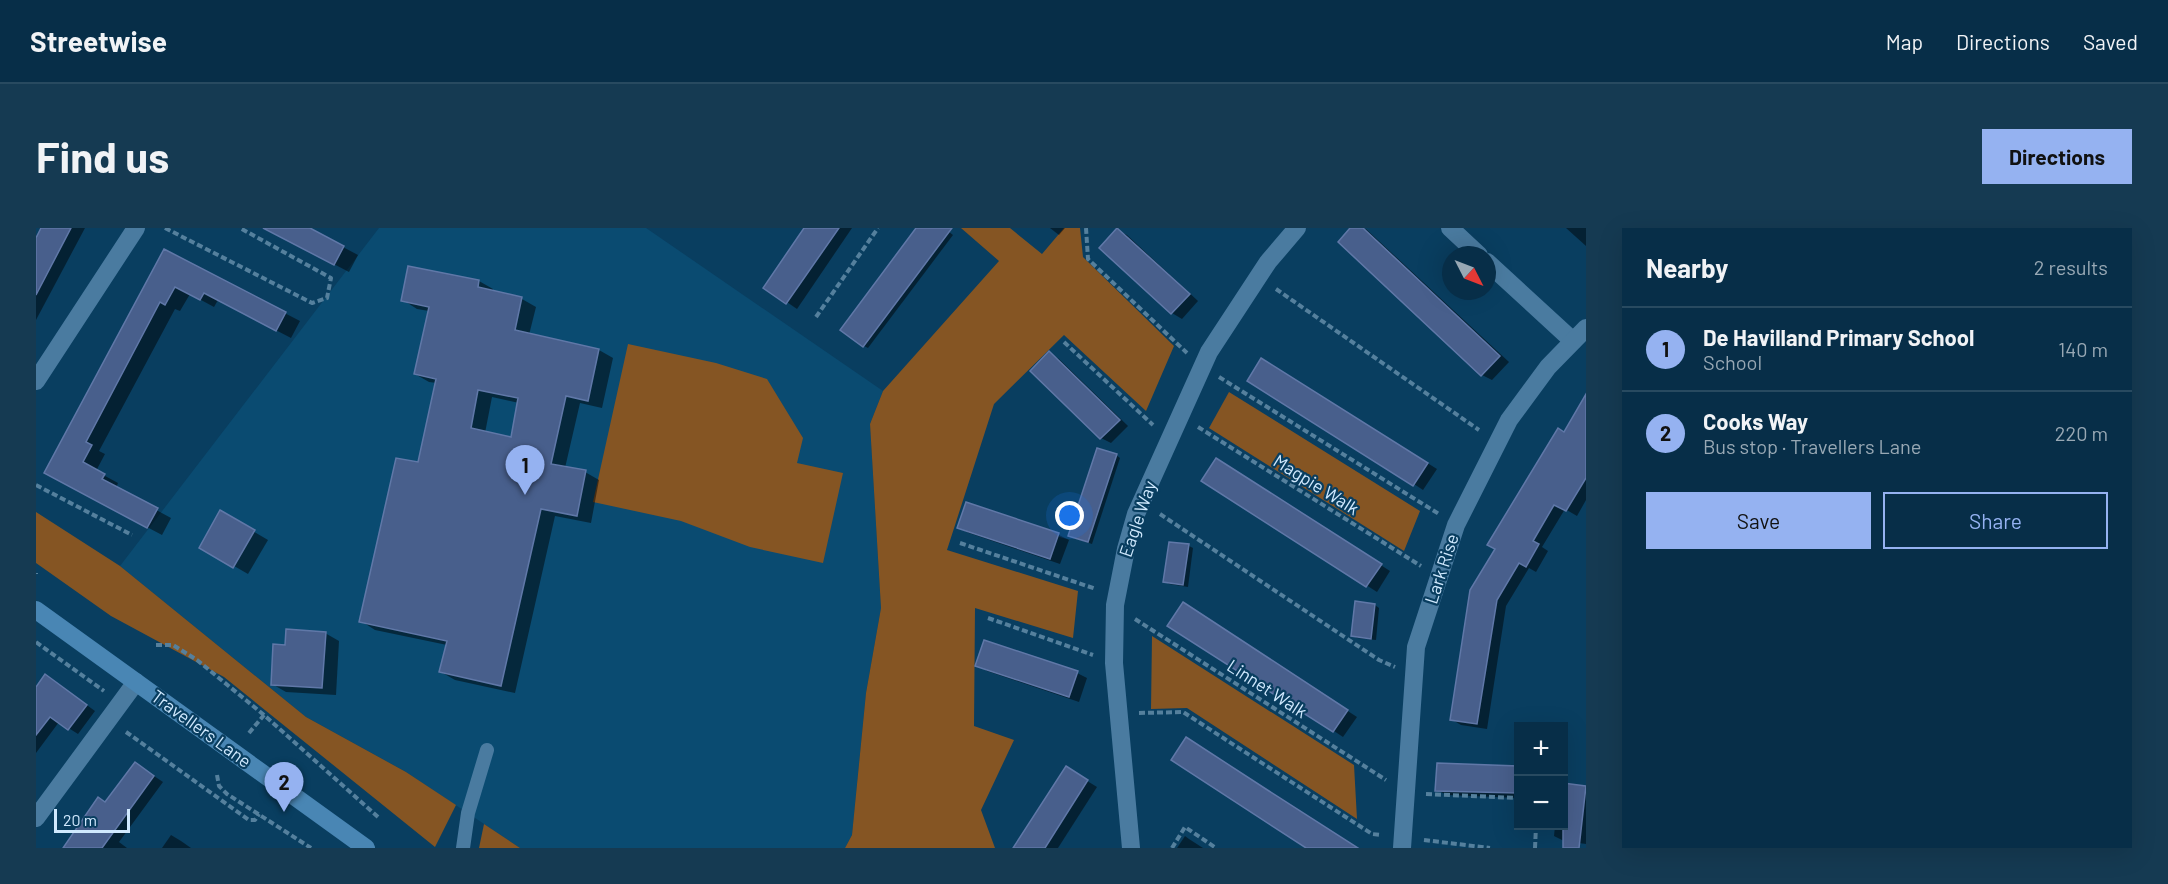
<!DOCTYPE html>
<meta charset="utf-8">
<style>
:root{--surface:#072e48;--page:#153a52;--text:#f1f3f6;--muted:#98a8b4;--line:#284a60;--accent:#95b2f1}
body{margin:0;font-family:Barlow,sans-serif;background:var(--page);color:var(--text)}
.controls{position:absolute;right:18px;bottom:18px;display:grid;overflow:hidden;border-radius:0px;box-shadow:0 6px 24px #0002}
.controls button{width:54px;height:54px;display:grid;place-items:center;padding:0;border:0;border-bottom:2px solid var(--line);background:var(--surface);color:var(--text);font:30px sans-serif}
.compass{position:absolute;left:1406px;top:18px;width:54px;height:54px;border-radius:50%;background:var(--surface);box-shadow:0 6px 24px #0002;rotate:132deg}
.scale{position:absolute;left:18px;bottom:15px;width:76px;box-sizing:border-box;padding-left:6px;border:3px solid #d0e9fe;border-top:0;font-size:16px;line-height:21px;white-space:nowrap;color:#d0e9fe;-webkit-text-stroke:4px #093e60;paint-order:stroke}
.you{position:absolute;left:1034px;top:288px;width:21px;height:21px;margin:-15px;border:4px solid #fff;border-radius:50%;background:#1a73e8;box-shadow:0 0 0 9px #1a73e833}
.badge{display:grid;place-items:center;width:39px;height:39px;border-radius:50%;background:var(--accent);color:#111;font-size:20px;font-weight:700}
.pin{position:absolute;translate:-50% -50px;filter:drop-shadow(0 2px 3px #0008)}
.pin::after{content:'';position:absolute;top:32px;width:21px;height:18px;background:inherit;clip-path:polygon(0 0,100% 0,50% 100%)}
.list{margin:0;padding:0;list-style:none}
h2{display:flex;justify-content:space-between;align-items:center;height:78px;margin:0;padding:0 24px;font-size:26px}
h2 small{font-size:20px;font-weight:400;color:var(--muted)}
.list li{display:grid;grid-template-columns:39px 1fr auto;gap:18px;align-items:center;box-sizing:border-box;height:84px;padding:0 24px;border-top:2px solid var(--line)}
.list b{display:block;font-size:22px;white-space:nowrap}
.list p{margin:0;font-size:20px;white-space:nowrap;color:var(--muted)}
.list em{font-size:20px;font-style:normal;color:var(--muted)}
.actions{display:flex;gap:12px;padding:18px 24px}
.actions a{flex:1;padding:14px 0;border:2px solid var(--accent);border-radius:0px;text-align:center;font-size:21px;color:var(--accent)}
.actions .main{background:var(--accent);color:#111}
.map{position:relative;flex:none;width:1550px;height:620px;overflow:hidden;border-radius:0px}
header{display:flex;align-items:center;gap:36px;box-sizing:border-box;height:84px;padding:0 30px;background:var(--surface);border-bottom:2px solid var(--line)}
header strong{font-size:28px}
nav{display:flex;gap:33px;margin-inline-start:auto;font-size:21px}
.intro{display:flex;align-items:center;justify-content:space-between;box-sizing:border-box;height:144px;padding:0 36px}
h1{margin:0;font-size:42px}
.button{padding:15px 27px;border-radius:0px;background:var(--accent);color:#111;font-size:21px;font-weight:700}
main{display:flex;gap:36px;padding:0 36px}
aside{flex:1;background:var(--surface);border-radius:0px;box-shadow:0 6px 24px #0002}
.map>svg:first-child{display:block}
.built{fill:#0a4b71}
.green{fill:#855523}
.shadow{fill:#0007;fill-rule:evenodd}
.building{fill:#485f8c;stroke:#6078a8;stroke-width:1.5;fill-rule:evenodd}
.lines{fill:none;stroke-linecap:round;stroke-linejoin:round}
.path{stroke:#55809d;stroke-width:4;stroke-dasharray:6 3;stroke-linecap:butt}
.lane{stroke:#4a7ba0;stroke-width:14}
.street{stroke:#4a7ba0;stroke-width:18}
.secondary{stroke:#4986b4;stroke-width:18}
.labels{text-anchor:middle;stroke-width:4.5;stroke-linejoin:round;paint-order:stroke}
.street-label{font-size:18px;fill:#d0e9fe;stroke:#093e60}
</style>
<header>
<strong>Streetwise</strong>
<nav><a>Map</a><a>Directions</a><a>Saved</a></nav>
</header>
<div class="intro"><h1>Find us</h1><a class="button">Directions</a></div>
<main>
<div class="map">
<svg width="1550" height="620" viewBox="0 0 1550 620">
<rect width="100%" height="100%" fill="#093e60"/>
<path class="built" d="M343,0h267l237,163 -13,33 11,184 -15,85 -14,142 -7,13h-325l-114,-76 -100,-55 -186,-151z"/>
<g class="green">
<path d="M925,0h49l32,26 22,-26h16l3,29 91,89 -28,65 -82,-76 -70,69 -47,146 131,41 -5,47 -98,-30 -1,118 40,14 -33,70 14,38h-150l7,-13 14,-142 15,-85 -11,-184 13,-33 116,-130z"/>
<path d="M592,116l88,19 51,16 36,59 -6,25 46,10 -20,90 -73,-16 -69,-26 -88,-19z"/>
<path d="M1193,164l191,119 -16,40 -195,-123z"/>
<path d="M0,284l84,54 186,151 100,55 50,33 -21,42 -211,-170 -113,-61 -75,-53z"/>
<path d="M1116,408l202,129 3,54 -170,-111 -36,1z"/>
<path d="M448,596l36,24h-41z"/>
</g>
<g class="shadow">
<path d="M7,0h42l-49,92v-79z"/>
<path d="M229,0h42l51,27 -9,17z"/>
<path d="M770,0h46l-55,81 -32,-22z"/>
<path d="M882,0h26l9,7 -85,113 -4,-2z"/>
<path d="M1014,0h15l-6,7z"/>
<path d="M1316,0l14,1 143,133 -17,18 -10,-5z"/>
<path d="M1530,0h20v18z"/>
<path d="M1081,2l10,5 71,66 -16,18 -10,-6 -71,-65z"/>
<path d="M129,23l135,70 -9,17 -73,-38 -4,7 -24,-13 -10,17 -5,-2 -76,142 6,3 -9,17 22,12 -2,5 55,30 -9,17 -102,-54z"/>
<path d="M443,53l14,8 -1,3 30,7 14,8 -7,28 70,15 14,8 -11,50 -22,-5 -15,65 20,4 14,8 -8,43 -36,-7 -40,177 -60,-13 -14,-8 6,-27 -72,-15 -14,-9 58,-157 18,-81 -8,-1 -14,-8 14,-63 -12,-2 -14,-9zM456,169l27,6 -7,35 -27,-5z"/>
<path d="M1013,125l10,6 69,67 -17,17 -10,-5 -69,-67z"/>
<path d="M1235,138l166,103 -14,21 -9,-6z"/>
<path d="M1550,168v104l-9,16 -12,-7 -23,38 6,4 -12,21 -7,-4 -23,38 -19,123 -26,-4 -10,-6 21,-128z"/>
<path d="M1080,227l4,3 -28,86 -18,-6z"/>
<path d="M1190,237l164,106 -13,21 -174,-112z"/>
<path d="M931,276l92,31 10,5 -9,24 -91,-31 -10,-5z"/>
<path d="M185,284l47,28 -20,34 -47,-27z"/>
<path d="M1153,318l4,2 -5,39 -19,-3 -4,-3z"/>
<path d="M1320,375l19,2 4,3 -3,32 -19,-2 -5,-3z"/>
<path d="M1157,382l164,107 -14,20 -9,-6z"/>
<path d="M289,405l14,8 -3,54 -50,-3 -14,-8 15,-38z"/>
<path d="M941,437l100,8 10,5 -8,24 -92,-31z"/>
<path d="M19,454l40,29 -17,23 -19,-12 -23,31v-64z"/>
<path d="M100,536l27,18 -44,60 8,6h-63l35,-49 7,4z"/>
<path d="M1030,540l31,19 -39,61h-43z"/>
<path d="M1482,540v30l-71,-3 -10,-5z"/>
<path d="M1528,557l22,2v57l-22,-3 -10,-5 1,-10h9z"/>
<path d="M135,607l10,6 10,7h-29z"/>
<path d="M1149,608l4,3 14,9h-26z"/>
</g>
<g class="building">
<path d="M5,0h30l-35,67v-57z"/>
<path d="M227,0h47l34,18 -10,19z"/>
<path d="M768,0h35l-53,76 -23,-16z"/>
<path d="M880,0h36l-89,119 -23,-17z"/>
<path d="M1081,0l73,66 -19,20 -72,-66z"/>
<path d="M1314,0h13l137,128 -19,20 -143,-134z"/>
<path d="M128,21l122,63 -10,19 -72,-38 -4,7 -25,-13 -10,18 -5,-3 -74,140 6,3 -9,17 22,12 -3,5 56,29 -11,20 -103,-55z"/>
<path d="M372,38l71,14 -1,7 44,10 -7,33 84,19 -11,52 -22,-5 -15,68 35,6 -9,46 -36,-7 -40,177 -62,-14 8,-31 -88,-19 37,-164 22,4 18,-83 -22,-5 15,-67 -28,-6zM442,162l40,8 -7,39 -40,-9z"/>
<path d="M1013,123l71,69 -20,19 -70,-68z"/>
<path d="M1225,130l167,105 -15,23 -166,-105z"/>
<path d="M1550,166v84l-20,33 -12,-6 -21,36 6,3 -13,23 -7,-4 -22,37 -20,124 -27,-4 20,-130 25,-41 -8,-4 71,-117 6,4z"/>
<path d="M1061,220l20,6 -29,88 -20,-6z"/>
<path d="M1180,230l166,106 -16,23 -165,-106z"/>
<path d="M930,274l93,31 -9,26 -93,-31z"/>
<path d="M184,282l35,20 -22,38 -34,-20z"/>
<path d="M1133,314l20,2 -6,41 -20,-3z"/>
<path d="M1319,373l20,3 -4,35 -20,-3z"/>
<path d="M1147,374l165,108 -15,22 -166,-106z"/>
<path d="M250,401l40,3 -4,56 -51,-3 2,-41 12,1z"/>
<path d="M948,412l94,31 -9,26 -94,-31z"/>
<path d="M9,446l42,31 -19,25 -18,-13 -14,18v-48z"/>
<path d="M1150,509l83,54 89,57h-52l-135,-88z"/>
<path d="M99,534l19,14 -52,72h-39l35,-51 7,5z"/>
<path d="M1401,535l81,3 -1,27 -82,-2z"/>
<path d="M1030,538l22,14 -43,68h-32z"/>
<path d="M1527,555l23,3 -7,62h-16z"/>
</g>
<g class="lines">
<g class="path">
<path d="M129,0l147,75 15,-5 4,-20 -91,-50"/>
<path d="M1050,0l2,31 99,94"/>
<path d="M1240,61l203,141"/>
<path d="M780,89l62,-89"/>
<path d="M1028,114l89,83"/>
<path d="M1183,149l220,137"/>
<path d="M1162,199l223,139"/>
<path d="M0,257l96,50"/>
<path d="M1124,286l219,146 16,7"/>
<path d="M924,315l136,46"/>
<path d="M0,346v-1"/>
<path d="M952,390l105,37"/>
<path d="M1099,391l251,161"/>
<path d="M0,414l68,49"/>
<path d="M120,417h17l24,15 67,55 115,103"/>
<path d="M1103,485l44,-1 189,122 9,1"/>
<path d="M90,504l123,88h6l4,-6"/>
<path d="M213,505l15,-18"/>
<path d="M181,547l2,11 8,8 84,54"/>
<path d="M1390,566l92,4"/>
<path d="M1388,612l66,8"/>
<path d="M1136,620l13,-21 31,21"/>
<path d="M1499,620l1,-22"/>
</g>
<path class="lane" d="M427,620l5,-35 19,-63"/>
<g class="street">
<path d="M1414,0l29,27"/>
<path d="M1451,34l86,79"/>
<path d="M0,153l100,-153"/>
<path d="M0,590l100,-136"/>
<path d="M1095,620l-17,-185 1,-58 11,-56 10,-35 73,-162 59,-90 29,-34"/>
<path d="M1366,620l14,-201 40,-122 53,-105 39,-53 38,-39"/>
</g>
<path class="secondary" d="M0,382l330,238"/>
</g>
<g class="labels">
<g class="street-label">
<text transform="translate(1280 257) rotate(32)" y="6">Magpie Walk</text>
<text transform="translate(1102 291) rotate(-71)" y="6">Eagle Way</text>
<text transform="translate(1406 341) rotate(-72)" y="6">Lark Rise</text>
<text transform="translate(1231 461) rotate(33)" y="6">Linnet Walk</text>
<text transform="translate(165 501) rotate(36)" y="6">Travellers Lane</text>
</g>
</g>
</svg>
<div class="controls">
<button>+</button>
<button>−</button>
</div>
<svg class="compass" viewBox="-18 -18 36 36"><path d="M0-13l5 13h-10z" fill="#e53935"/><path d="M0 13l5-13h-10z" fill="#98a8b4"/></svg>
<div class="scale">20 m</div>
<div class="you"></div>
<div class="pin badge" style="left:489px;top:267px">1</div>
<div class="pin badge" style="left:248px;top:584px">2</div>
</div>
<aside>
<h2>Nearby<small>2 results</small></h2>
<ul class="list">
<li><span class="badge">1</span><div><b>De Havilland Primary School</b><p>School</p></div><em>140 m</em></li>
<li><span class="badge">2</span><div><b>Cooks Way</b><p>Bus stop · Travellers Lane</p></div><em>220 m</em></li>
</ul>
<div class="actions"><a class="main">Save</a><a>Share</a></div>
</aside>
</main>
